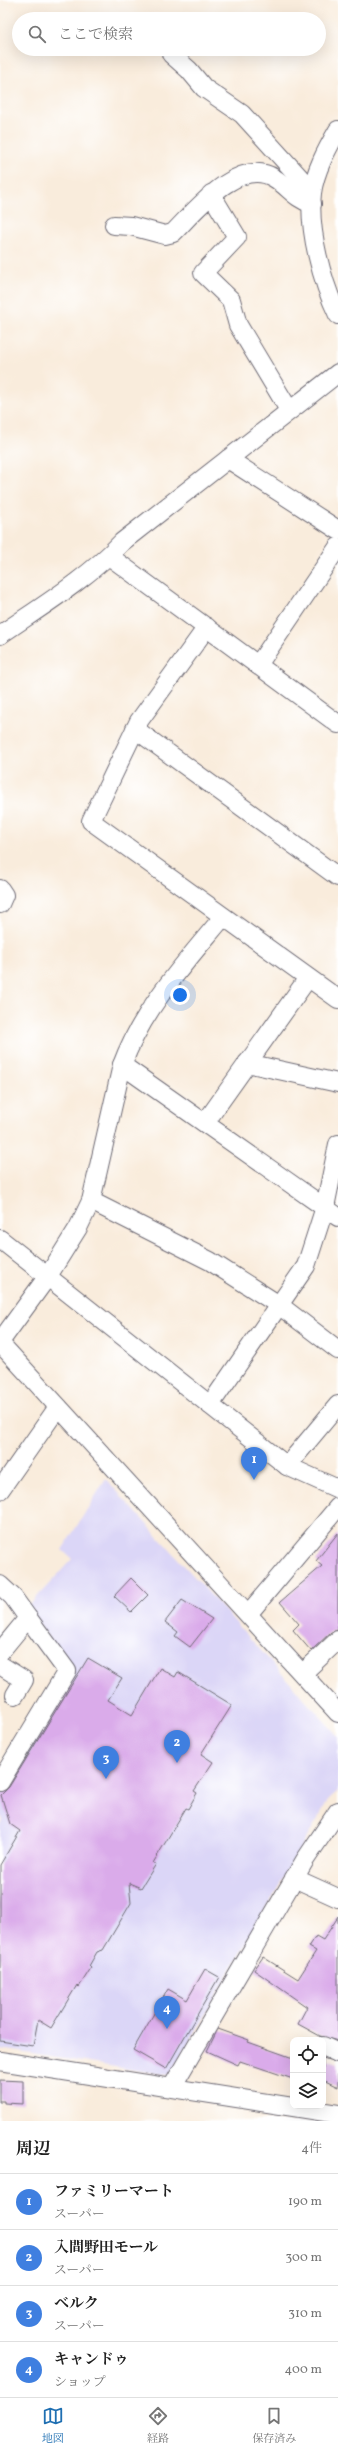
<!DOCTYPE html>
<html lang="ja">
<meta charset="utf-8">
<style>
:root{--surface:#fff;--page:#f2f2f2;--text:#222;--muted:#767676;--line:#e0e0e0;--accent:#1f6fb2}
body{margin:0;font-family:Vollkorn,"Noto Serif JP",serif;background:var(--page);color:var(--text)}
.controls{position:absolute;right:12px;bottom:12px;display:grid;overflow:hidden;border-radius:8px;box-shadow:0 4px 16px #0002}
.controls button{width:36px;height:36px;display:grid;place-items:center;padding:0;border:0;border-bottom:1px solid var(--line);background:var(--surface);color:var(--text);font:20px sans-serif}
.you{position:absolute;left:180px;top:995px;width:14px;height:14px;margin:-10px;border:3px solid #fff;border-radius:50%;background:#1a73e8;box-shadow:0 0 0 6px #1a73e833}
.badge{display:grid;place-items:center;width:26px;height:26px;border-radius:50%;background:var(--accent);color:#fff;font-size:13px;font-weight:700}
.pin{position:absolute;translate:-50% -33px;filter:drop-shadow(0 1px 2px #0008)}
.pin::after{content:'';position:absolute;top:21px;width:14px;height:12px;background:inherit;clip-path:polygon(0 0,100% 0,50% 100%)}
.list{margin:0;padding:0;list-style:none}
h2{display:flex;justify-content:space-between;align-items:center;height:52px;margin:0;padding:0 16px;font-size:17px}
h2 small{font-size:13px;font-weight:400;color:var(--muted)}
.list li{display:grid;grid-template-columns:26px 1fr auto;gap:12px;align-items:center;box-sizing:border-box;height:56px;padding:0 16px;border-top:1px solid var(--line)}
.list b{display:block;font-size:15px;white-space:nowrap}
.list p{margin:0;font-size:13px;white-space:nowrap;color:var(--muted)}
.list em{font-size:13px;font-style:normal;color:var(--muted)}
.icon{flex:none;width:22px;height:22px;fill:none;stroke:currentColor;stroke-width:2;stroke-linecap:round;stroke-linejoin:round}
.map{position:relative;flex:none;width:338px;height:2121px;overflow:hidden}
.search{position:absolute;background:var(--surface);box-shadow:0 4px 16px #0002;left:12px;right:12px;top:12px;height:44px;display:flex;align-items:center;gap:10px;box-sizing:border-box;padding:0 14px;border-radius:22px;color:var(--muted);font-size:15px}
.sheet{height:276px;background:var(--surface)}
nav{display:flex;justify-content:space-around;align-items:center;box-sizing:border-box;height:56px;border-top:1px solid var(--line);background:var(--surface);font-size:11px;color:var(--muted)}
nav a{display:grid;justify-items:center;gap:2px}
nav .on{color:var(--accent)}
.map>svg:first-child{display:block}
.built{fill:#dbd6f7}
.building{fill:#daabea}
.lines{fill:none;stroke-linecap:round;stroke-linejoin:round}
.minor-casing{stroke:#6d6973;stroke-width:20}
.minor{stroke:#fff;stroke-width:18}
</style>
<div class="map">
<svg width="338" height="2121" viewBox="0 0 338 2121">
<rect width="100%" height="100%" fill="#fff"/>
<filter id="ink" filterUnits="userSpaceOnUse"><feTurbulence type="fractalNoise" baseFrequency=".025" numOctaves="2"/><feDisplacementMap in="SourceGraphic" scale="8" xChannelSelector="R" yChannelSelector="G"/><feConvolveMatrix kernelMatrix="1 2 1 2 8 2 1 2 1" color-interpolation-filters="sRGB"/></filter>
<filter id="wash" filterUnits="userSpaceOnUse"><feTurbulence type="fractalNoise" baseFrequency=".012" numOctaves="4" result="noise"/><feDisplacementMap in="SourceGraphic" scale="16" xChannelSelector="R" yChannelSelector="G"/><feGaussianBlur stdDeviation="0.9" result="paint"/><feColorMatrix in="noise" values="0 0 0 0 0 0 0 0 0 0 0 0 0 0 0 0 0 1.4 0 .05"/><feComposite in="paint" operator="in"/></filter>
<g filter="url(#wash)">
<rect width="100%" height="100%" fill="#f9ecdc"/>
<path class="built" d="M106,1479l232,257v55l-9,8 -157,273 -5,3 -167,-26v-224l2,-5 -2,-6v-25l72,-118 -45,-63 45,-49 -10,-9z"/>
<g id="blocks">
<g class="building">
<path d="M338,1533v97l-7,2 -20,19 -18,-21 6,-6 -19,-22 42,-36 -6,-5z"/>
<path d="M131,1578l17,17 -17,17 -17,-16z"/>
<path d="M182,1600l30,19 -22,28 -15,-11 3,-4 -13,-10z"/>
<path d="M88,1658l34,20 -14,22 24,15 28,-47 15,9 3,-5 54,33 -31,49 12,8 -19,29 3,2 -9,16 -2,-1 -33,55 3,1 -15,24 -12,-5 2,20 -28,47 -6,2 -8,14 2,2 -12,19 -2,-2 -26,43 -13,-8 -5,26 -33,-5v-176l20,-34 -10,-7 -9,-29 8,-8z"/>
<path d="M338,1917v124l-18,-5 -22,-12 9,-17 -53,-37 9,-13 35,22 18,-28 -7,-4 7,-11 7,4z"/>
<path d="M205,1969l14,8 -53,92 -33,-19 35,-61 19,11z"/>
<path d="M218,2029l31,11 -1,2 45,16v21l-53,-18 -2,4 -31,-14z"/>
<path d="M323,2058l15,5v24l-15,-7z"/>
<path d="M0,2080l23,1v23l-19,-1v-2h-4z"/>
</g>
</g>
</g>
<g filter="url(#ink)">
<use href="#blocks" fill-opacity="0" stroke="#6d6973" stroke-width="1"/>
<g class="lines">
<defs>
<g id="minor">
<path d="M171,54l18,16 15,18 38,26 70,77"/>
<path d="M338,130c-11,19 -23,41 -26,63 -4,37 10,89 26,122"/>
<path d="M211,194l26,43 -34,36 28,27 7,25 51,85"/>
<path d="M114,225l17,1 34,9 8,-2c22,-22 66,-77 101,-55 15,9 20,20 38,26"/>
<path d="M228,459l110,71"/>
<path d="M109,556l229,168"/>
<path d="M207,627l-68,94 -48,100 247,178"/>
<path d="M0,635c42,-29 87,-56 122,-93l216,-169"/>
<path d="M258,665l80,-118"/>
<path d="M135,729l203,148"/>
<path d="M0,889l4,6 -4,9"/>
<path d="M247,1063l91,20"/>
<path d="M122,1065l216,152"/>
<path d="M205,1123l103,-145"/>
<path d="M91,1201l119,60 69,44 59,45"/>
<path d="M0,1239l287,227 51,23"/>
<path d="M0,1342l48,-66 30,-48 13,-27 31,-136c21,-57 63,-102 101,-148"/>
<path d="M0,1343l338,370"/>
<path d="M210,1405l96,-139 19,-59 13,-63"/>
<path d="M287,1466l51,-61"/>
<path d="M0,1490l58,-83"/>
<path d="M0,1585l13,12 15,21 -28,34"/>
<path d="M249,1613l89,-106"/>
<path d="M0,1665l24,15 -9,15"/>
<path d="M303,1673l35,-33"/>
<path d="M0,1782l67,-111 -39,-53"/>
<path d="M294,1878l44,20"/>
<path d="M323,2046l15,7"/>
<path d="M0,2061l338,53"/>
<path d="M172,2087l133,-227 33,-49"/>
</g>
</defs>
<use href="#minor" class="minor-casing"/>
<use href="#minor" class="minor"/>
</g>
</g>
</svg>
<div class="controls">
<button><svg class="icon" aria-label="locate" viewBox="0 0 24 24"><circle cx="12" cy="12" r="6"/><path d="M12 2v4M12 18v4M2 12h4M18 12h4"/></svg></button>
<button><svg class="icon" aria-label="layers" viewBox="0 0 24 24"><path d="M12 4l9 5-9 5-9-5zM3 14l9 5 9-5"/></svg></button>
</div>
<div class="you"></div>
<div class="pin badge" style="left:254px;top:1480px;background:#3f7fe0">1</div>
<div class="pin badge" style="left:177px;top:1763px;background:#3f7fe0">2</div>
<div class="pin badge" style="left:106px;top:1779px;background:#3f7fe0">3</div>
<div class="pin badge" style="left:167px;top:2029px;background:#3f7fe0">4</div>
<div class="search"><svg class="icon" aria-label="search" viewBox="0 0 24 24"><circle cx="10" cy="10" r="6"/><path d="M15 15l6 6"/></svg>ここで検索</div>
</div>
<section class="sheet">
<h2>周辺<small>4件</small></h2>
<ul class="list">
<li><span class="badge" style="background:#3f7fe0">1</span><div><b>ファミリーマート</b><p>スーパー</p></div><em>190 m</em></li>
<li><span class="badge" style="background:#3f7fe0">2</span><div><b>入間野田モール</b><p>スーパー</p></div><em>300 m</em></li>
<li><span class="badge" style="background:#3f7fe0">3</span><div><b>ベルク</b><p>スーパー</p></div><em>310 m</em></li>
<li><span class="badge" style="background:#3f7fe0">4</span><div><b>キャンドゥ</b><p>ショップ</p></div><em>400 m</em></li>
</ul>
</section>
<nav>
<a class="on"><svg class="icon" aria-label="map" viewBox="0 0 24 24"><path d="M3 6l6-2 6 2 6-2v14l-6 2-6-2-6 2zM9 4v14M15 6v14"/></svg>地図</a>
<a><svg class="icon" aria-label="directions" viewBox="0 0 24 24"><path d="M12 3l9 9-9 9-9-9zM9 14v-3h6M13 9l2 2-2 2"/></svg>経路</a>
<a><svg class="icon" aria-label="saved" viewBox="0 0 24 24"><path d="M7 4h10v16l-5-4-5 4z"/></svg>保存済み</a>
</nav>
